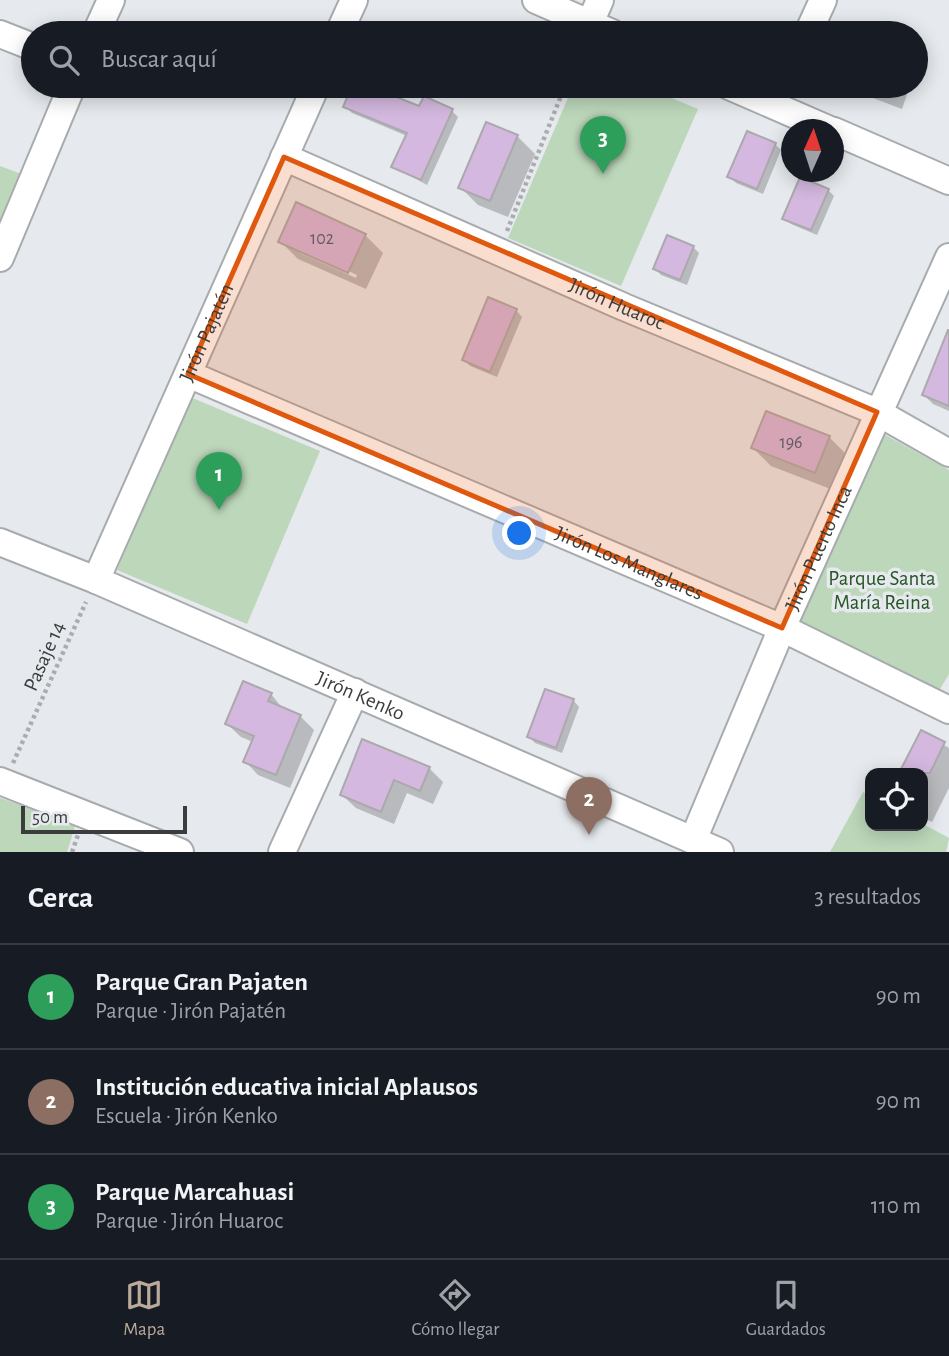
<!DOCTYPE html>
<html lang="es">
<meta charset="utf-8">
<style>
:root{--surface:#171b24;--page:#242831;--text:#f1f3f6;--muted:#9ea1a6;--line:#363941;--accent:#baab9b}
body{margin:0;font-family:"Alegreya Sans",sans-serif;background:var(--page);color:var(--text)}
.controls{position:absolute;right:21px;bottom:21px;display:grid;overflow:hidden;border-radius:14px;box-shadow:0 4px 18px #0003}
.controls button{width:63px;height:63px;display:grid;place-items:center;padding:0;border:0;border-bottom:2px solid var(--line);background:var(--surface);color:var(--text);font:35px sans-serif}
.compass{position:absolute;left:781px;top:119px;width:63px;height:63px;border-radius:50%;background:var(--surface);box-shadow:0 4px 18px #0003;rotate:3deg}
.scale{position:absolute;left:21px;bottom:18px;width:166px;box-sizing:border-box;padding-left:7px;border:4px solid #3b3c3d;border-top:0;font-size:19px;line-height:24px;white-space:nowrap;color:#3b3c3d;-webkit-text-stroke:5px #e6e9ed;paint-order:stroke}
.you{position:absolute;left:520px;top:534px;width:24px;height:24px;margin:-18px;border:5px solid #fff;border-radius:50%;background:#1a73e8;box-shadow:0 0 0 10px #1a73e833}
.badge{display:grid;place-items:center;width:46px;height:46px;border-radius:50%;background:var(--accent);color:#fff;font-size:23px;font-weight:700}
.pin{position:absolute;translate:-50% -58px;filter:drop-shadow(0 2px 4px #0008)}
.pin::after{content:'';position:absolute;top:37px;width:24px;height:21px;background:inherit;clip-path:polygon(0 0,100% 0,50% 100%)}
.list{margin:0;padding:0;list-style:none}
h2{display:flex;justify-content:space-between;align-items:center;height:91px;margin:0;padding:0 28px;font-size:30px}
h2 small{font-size:23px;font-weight:400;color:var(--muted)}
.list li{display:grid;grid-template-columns:46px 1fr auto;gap:21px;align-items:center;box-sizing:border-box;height:105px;padding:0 28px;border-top:2px solid var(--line)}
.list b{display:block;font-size:26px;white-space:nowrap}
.list p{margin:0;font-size:23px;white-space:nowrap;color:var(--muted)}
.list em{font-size:23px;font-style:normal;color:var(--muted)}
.icon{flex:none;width:38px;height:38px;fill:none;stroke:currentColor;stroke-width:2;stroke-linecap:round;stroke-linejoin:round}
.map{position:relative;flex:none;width:949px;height:852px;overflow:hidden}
.search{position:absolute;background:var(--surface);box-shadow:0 4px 18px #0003;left:21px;right:21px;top:21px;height:77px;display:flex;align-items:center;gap:18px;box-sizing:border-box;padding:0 24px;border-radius:38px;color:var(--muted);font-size:26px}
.sheet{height:406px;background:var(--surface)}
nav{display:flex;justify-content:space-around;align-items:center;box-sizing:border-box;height:98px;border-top:2px solid var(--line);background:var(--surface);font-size:19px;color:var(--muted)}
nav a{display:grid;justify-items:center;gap:4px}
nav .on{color:var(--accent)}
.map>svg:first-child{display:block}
.green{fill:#bcd7ba}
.shadow{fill:#0003;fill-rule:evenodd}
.building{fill:#d4b8df;stroke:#aca9ad;stroke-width:2}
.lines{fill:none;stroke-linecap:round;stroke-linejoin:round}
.street-casing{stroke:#a8abae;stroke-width:30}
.path{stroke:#aaacaf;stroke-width:4.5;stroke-dasharray:3.5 3.5;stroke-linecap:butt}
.street{stroke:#fff;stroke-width:26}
.marked{fill:#df580e;fill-opacity:0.2;stroke:#df580e;stroke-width:5;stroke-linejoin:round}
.labels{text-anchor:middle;stroke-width:7;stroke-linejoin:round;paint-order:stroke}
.number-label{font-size:18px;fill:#615b66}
.street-label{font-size:21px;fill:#3b3c3d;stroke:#e6e9ed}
.park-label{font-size:21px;fill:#275525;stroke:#e6e9ed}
</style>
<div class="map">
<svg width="949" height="852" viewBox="0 0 949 852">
<rect width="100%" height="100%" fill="#e6e9ed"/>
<g class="green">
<path d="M573,86h70l55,23 -77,177 -113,-48z"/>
<path d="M0,166l27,10 -27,67z"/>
<path d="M190,397l130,54 -73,173 -130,-54z"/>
<path d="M880,432l69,38v204l-12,20 -145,-70z"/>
<path d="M863,792l7,4v30l53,-2 26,14 -3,14h-116z"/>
<path d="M0,798l76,25 -9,29h-67z"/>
</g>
<g class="shadow">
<path d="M354,86h10l56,22 32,3 6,6 -31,68 -34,-19 14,-30 -55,-23 -6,-6z"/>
<path d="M860,86h50l-8,23 -37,-14 -6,-6z"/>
<path d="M517,136l18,18 -27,63 -30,-12 -18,-18z"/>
<path d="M775,144l6,6 -18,44 -27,-11 -6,-6z"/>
<path d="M828,190l6,6 -17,39 -26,-11 -7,-6z"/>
<path d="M365,235l18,18 -17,36 -68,-30 -17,-17zM300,249l57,26 -1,3 -56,-25z"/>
<path d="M693,247l6,6 -12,32 -26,-10 -6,-6z"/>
<path d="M516,310l6,7 -25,60 -27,-11 -6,-6z"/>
<path d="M949,349v62l-16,-7 -9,-9z"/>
<path d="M829,437l18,18 -14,35 -62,-24 -18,-18z"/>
<path d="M271,694l12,15 17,7 14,14 -24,58 -32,-13 -13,-14 8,-19 -12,-5 -14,-13z"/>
<path d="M573,700l6,7 -17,46 -27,-10 -6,-6z"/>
<path d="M922,732l27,16v40l-17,34 -9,-4v-45h-22z"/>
<path d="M429,768l14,14 -10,22 -26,-11 -13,31 -38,-16 -14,-13z"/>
</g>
<g class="building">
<path d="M352,86h17l50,20 5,-10 29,13 -32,71 -30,-13 16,-34 -64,-26z"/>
<path d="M486,122l32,13 -28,66 -32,-13z"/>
<path d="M747,131l29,12 -19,46 -30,-12z"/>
<path d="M800,177l29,12 -18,41 -29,-11z"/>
<path d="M296,202l70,32 -18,39 -70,-31z"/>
<path d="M667,235l27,11 -14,34 -27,-11z"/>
<path d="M488,297l29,12 -27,63 -28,-12z"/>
<path d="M948,330h1v76l-27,-11z"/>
<path d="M766,411l64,25 -15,37 -64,-25z"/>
<path d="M243,681l29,12 -4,8 33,14 -25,60 -33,-13 11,-26 -29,-12z"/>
<path d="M545,689l29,10 -18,49 -29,-11z"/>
<path d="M921,730l24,12 -15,31h-31z"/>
<path d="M362,739l68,28 -10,24 -26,-11 -13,32 -41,-17z"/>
</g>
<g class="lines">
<defs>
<g id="street">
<path d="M536,0l76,33"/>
<path d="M590,23l10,-23"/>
<path d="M96,33l15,-33"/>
<path d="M339,33l15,-33"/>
<path d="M808,33l15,-33"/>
<path d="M0,34l33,13"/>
<path d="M729,86l101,44"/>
<path d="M834,131l115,50"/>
<path id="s1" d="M284,157l340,150 253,105 72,41"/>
<path d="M0,258l72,-172"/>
<path id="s2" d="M188,374l594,254 167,82"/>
<path id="s3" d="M0,542l96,38 624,272"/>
<path id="s4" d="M96,580l220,-494"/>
<path d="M0,781l180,71"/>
<path id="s5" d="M693,840l89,-212 167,-371"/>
<path d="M282,852l73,-160"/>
</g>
</defs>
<use href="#street" class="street-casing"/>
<g class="path">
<path d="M507,231l58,-145"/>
<path d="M13,763l73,-161"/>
<path d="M72,852l6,-17"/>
</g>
<use href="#street" class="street"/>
</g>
<path class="marked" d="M284,157l593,255 -95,216 -594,-254z"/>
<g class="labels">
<g class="number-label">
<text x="322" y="244">102</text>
<text x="791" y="448">196</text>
</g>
<g class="street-label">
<text dy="7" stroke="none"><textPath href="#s1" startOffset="364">Jirón Huaroc</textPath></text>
<text dy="7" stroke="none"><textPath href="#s4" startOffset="271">Jirón Pajatén</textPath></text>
<text dy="7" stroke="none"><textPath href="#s5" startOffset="318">Jirón Puerto Inca</textPath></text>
<text dy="7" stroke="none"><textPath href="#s2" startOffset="480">Jirón Los Manglares</textPath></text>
<text transform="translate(44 656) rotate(-66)" y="7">Pasaje 14</text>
<text dy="7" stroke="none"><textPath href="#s3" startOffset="392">Jirón Kenko</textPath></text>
</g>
<g class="park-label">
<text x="882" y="585">Parque Santa<tspan x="882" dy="24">María Reina</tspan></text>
</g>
</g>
</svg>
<div class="controls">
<button><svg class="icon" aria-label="locate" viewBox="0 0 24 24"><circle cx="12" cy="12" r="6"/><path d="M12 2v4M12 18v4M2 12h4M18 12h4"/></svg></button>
</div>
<svg class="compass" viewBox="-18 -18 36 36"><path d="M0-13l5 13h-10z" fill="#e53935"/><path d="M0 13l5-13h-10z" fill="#9ea1a6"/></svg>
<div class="scale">50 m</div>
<div class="you"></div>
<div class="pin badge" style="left:219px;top:510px;background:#2e9e5b">1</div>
<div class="pin badge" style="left:589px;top:835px;background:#8d6e63">2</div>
<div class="pin badge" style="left:603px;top:174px;background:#2e9e5b">3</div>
<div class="search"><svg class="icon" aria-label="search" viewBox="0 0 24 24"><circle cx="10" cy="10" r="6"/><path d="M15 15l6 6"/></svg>Buscar aquí</div>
</div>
<section class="sheet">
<h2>Cerca<small>3 resultados</small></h2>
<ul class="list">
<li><span class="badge" style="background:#2e9e5b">1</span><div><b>Parque Gran Pajaten</b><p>Parque · Jirón Pajatén</p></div><em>90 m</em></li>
<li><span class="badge" style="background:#8d6e63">2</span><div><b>Institución educativa inicial Aplausos</b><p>Escuela · Jirón Kenko</p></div><em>90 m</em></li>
<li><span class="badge" style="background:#2e9e5b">3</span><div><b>Parque Marcahuasi</b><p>Parque · Jirón Huaroc</p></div><em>110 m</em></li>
</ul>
</section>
<nav>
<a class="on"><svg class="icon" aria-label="map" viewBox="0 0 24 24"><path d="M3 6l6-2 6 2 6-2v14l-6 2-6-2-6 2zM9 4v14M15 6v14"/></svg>Mapa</a>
<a><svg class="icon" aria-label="directions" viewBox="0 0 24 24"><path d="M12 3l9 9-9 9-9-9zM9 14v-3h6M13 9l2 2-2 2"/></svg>Cómo llegar</a>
<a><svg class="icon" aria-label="saved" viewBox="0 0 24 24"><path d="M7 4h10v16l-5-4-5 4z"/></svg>Guardados</a>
</nav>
